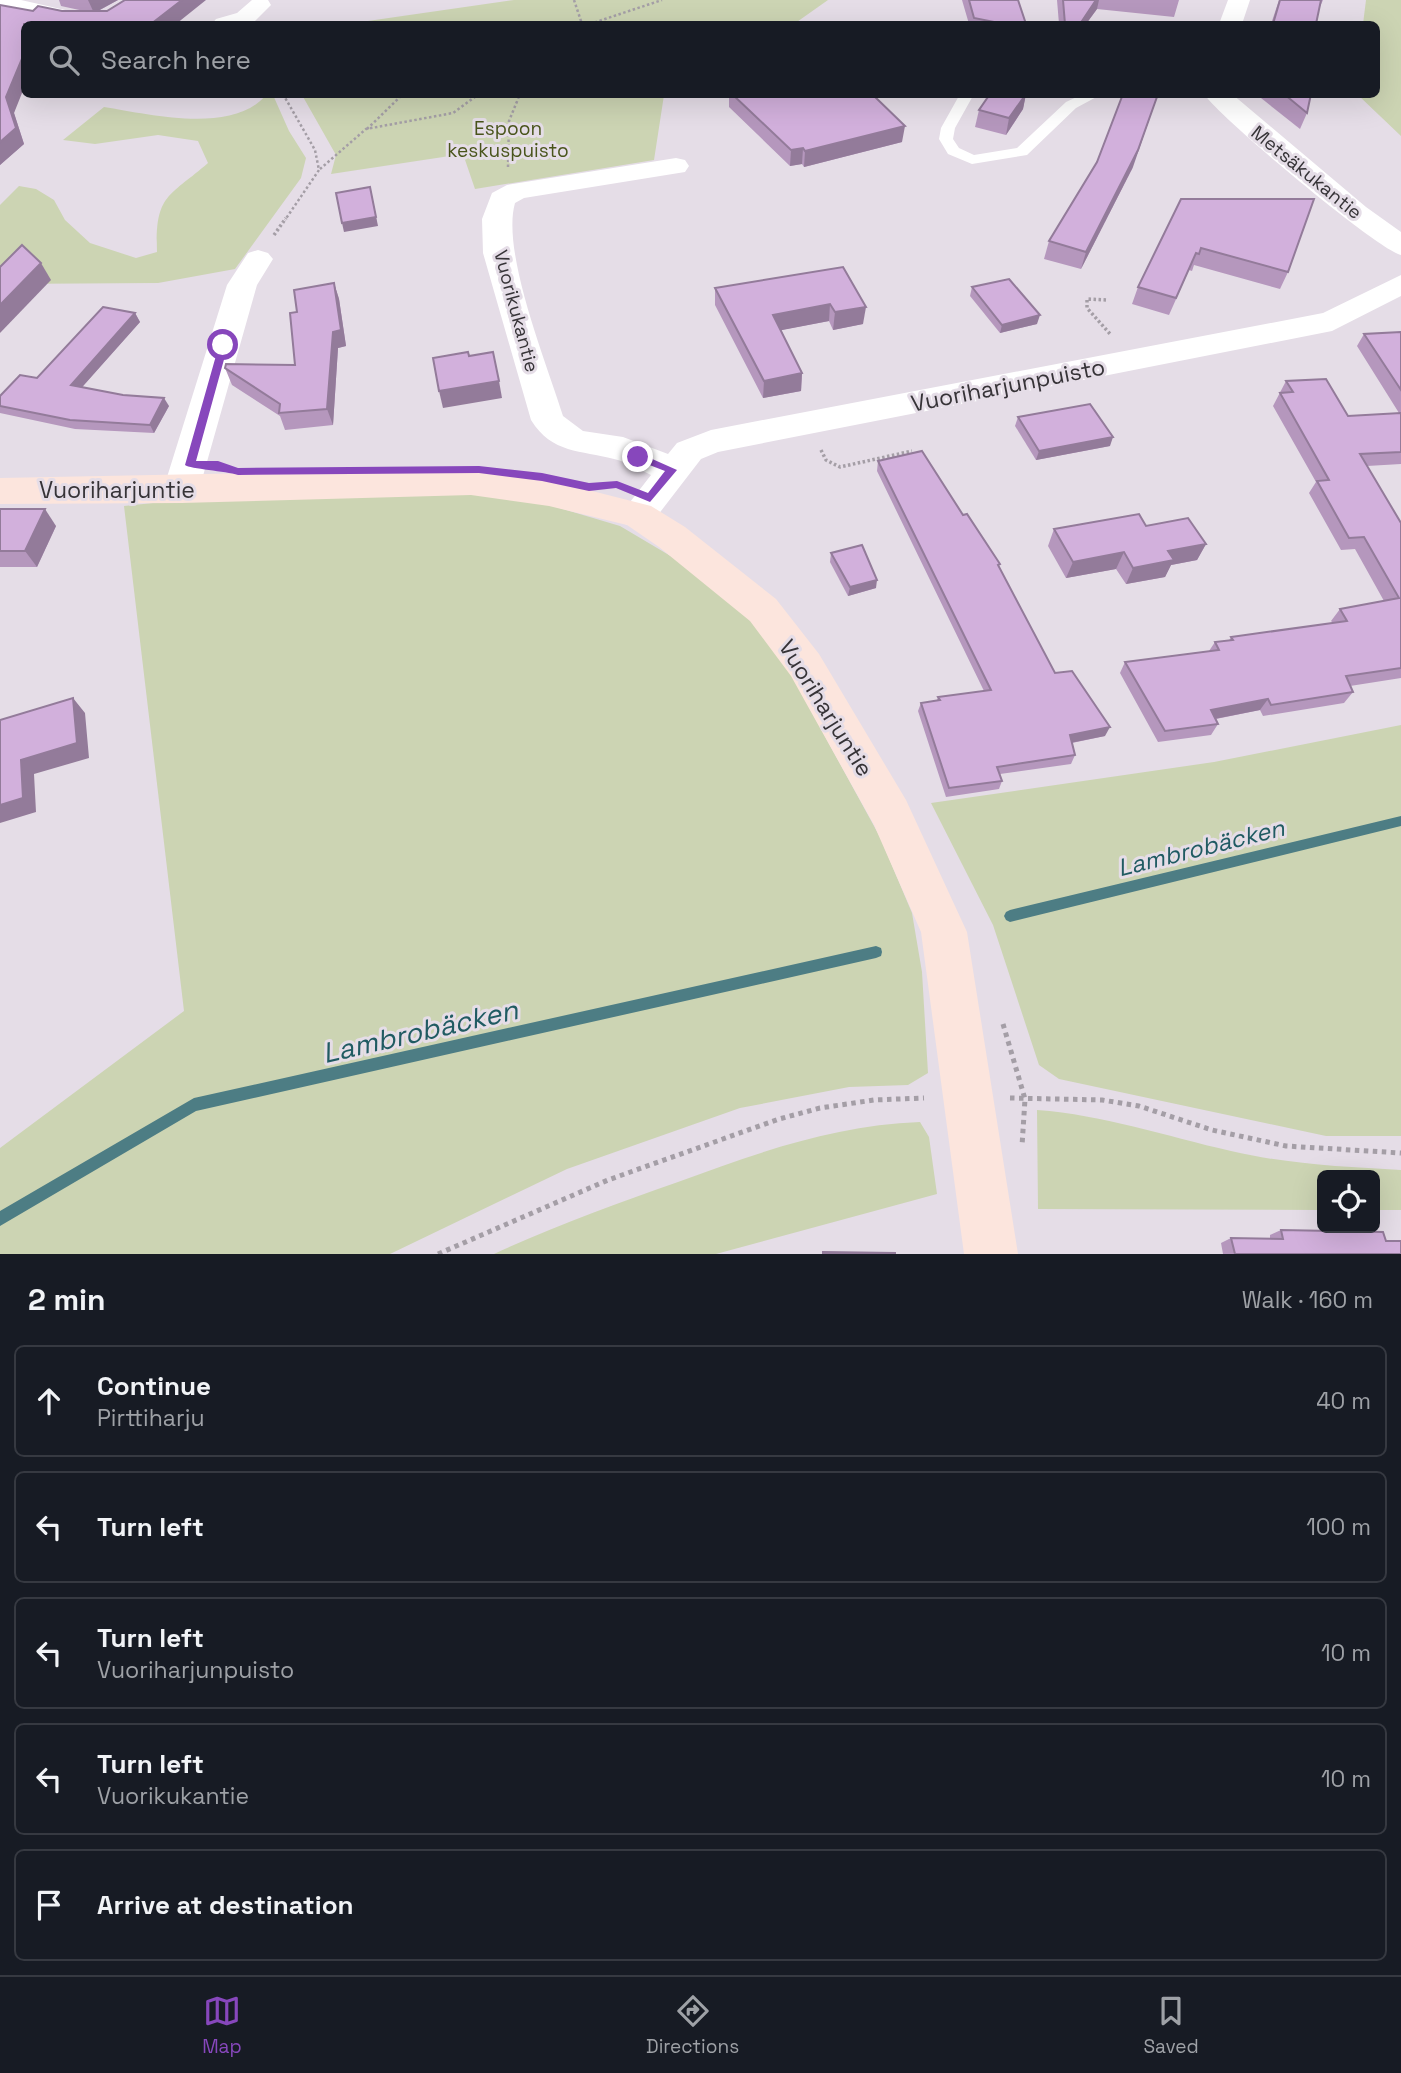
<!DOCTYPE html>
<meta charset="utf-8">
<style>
:root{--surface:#171b24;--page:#20242c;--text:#f1f3f6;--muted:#9ea1a6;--line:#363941;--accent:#8747bc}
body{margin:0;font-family:"Space Grotesk",sans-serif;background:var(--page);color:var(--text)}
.controls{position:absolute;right:21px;bottom:21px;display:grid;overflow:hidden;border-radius:10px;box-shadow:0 7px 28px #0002}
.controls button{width:63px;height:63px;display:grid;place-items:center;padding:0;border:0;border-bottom:2px solid var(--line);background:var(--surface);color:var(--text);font:35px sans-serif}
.stop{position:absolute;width:21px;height:21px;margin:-16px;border:5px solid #8747bc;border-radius:50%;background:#fff}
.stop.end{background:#8747bc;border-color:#fff;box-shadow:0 2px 7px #0008}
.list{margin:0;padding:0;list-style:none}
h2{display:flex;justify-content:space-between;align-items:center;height:91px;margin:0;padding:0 28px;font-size:30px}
h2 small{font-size:23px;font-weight:400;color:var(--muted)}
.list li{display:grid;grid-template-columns:46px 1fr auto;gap:21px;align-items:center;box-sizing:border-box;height:112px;margin:0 14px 14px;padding:0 14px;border:2px solid var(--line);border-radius:10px}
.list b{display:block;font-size:26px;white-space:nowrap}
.list p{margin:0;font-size:23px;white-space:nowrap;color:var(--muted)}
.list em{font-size:23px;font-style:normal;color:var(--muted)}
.icon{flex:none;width:38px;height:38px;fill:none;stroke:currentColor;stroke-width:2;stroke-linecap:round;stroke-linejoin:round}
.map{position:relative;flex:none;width:1401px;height:1254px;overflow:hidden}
.search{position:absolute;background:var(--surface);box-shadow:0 7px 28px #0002;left:21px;right:21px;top:21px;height:77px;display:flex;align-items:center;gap:18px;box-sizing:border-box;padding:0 24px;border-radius:10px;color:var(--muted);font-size:26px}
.sheet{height:721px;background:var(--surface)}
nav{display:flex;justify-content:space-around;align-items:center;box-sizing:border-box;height:98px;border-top:2px solid var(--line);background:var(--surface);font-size:19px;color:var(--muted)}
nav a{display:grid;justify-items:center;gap:4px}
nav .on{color:var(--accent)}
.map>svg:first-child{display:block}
.green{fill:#ccd4b3}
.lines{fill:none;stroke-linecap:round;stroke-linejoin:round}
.stream{fill:#4d7d84;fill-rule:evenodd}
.path-far2{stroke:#a49ea6;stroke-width:2.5;stroke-dasharray:2.5 2.5;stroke-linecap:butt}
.path-far1{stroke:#a49ea6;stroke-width:3.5;stroke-dasharray:2.5 2.5;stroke-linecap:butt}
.path{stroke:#a49ea6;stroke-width:5;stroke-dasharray:4.5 4.5;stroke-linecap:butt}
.lane{fill:#fff;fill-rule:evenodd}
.street{fill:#fff;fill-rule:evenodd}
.secondary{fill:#fce5dd;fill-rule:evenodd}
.wall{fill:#b597bd}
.shaded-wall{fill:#937b9a}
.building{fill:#d2b0dc;stroke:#937b9a;stroke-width:2}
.route{fill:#8747bc}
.labels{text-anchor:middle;stroke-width:6;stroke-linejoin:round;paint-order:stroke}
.far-park-label{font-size:19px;fill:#49541b;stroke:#e5dde7}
.far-street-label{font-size:19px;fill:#363337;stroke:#e5dde7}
.street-label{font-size:23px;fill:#363337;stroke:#e5dde7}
.water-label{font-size:24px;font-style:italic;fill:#205b62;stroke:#e5dde7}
.near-water-label{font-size:28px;font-style:italic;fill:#205b62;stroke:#e5dde7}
</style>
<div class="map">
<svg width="1401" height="1254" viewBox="0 0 1401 1254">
<rect width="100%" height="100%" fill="#e5dde7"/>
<g class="green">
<path d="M514,0h314l-34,24h-447z"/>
<path d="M1366,0h35v136l-43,-41 18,-1v-70h-13z"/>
<path d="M266,95h7l16,36 17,27 -5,20 -66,91 -77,14 -158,1v-79l19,-19 17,3 18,11 11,20 25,23 46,15 21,-6c-2,-58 12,-55 51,-89l-10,-22 -40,-6 -63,9 -32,-4 41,-33c44,7 129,28 162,-12z"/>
<path d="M302,95h362l-10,65 -179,29 -12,-35 -132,20 5,-19z"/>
<path d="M464,492l72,9 84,25 86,51 69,68 105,192 32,76 10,59 6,101 -20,12 -59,2 -109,21 -173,61 -177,85h-390v-106l184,-137 -60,-505 106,-11z"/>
<path d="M1401,725v411h-75l-267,-57 -20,-14 -46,-140 -62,-122 283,-41z"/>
<path d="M1037,1110c67,5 128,26 194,41 55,13 113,16 170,19v40h-26v-35h-53v35l-284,-1z"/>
<path d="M920,1122l9,15 8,57 -221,60h-222c60,-28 122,-50 184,-72 79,-29 156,-57 242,-60z"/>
</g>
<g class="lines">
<g class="stream">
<path d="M1401,816v10l-391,96 -4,-2 -2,-4 2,-4 4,-2z"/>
<path d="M876,946l5,2 1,4 -1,4 -5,2 -680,153 -196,115v-15l194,-113z"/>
</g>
<g class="path-far2">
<path d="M574,0l8,24"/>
<path d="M590,24l72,-24"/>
<path d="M283,94l32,56 4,20 -34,50"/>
<path d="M367,129l36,-35"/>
<path d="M508,167l1,-46 11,-27"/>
<path d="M320,169l46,-40 87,-16 26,-19"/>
</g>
<g class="path-far1">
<path d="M274,235l12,-17"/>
<path d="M1106,300l-19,-1v9l24,27"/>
<path d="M821,450l5,10 14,7 72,-16"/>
</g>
<g class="path">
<path d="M1003,1024l22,75 -3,47"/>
<path d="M1010,1098l92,2 37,6 73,24 74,16 115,7"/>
<path d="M438,1254l170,-74 171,-61 41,-11 54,-8 50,-2"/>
</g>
<path class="lane" d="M960,94h14l-19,34 -2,11 6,9 15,7 43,-7 49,-46 17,-8h19l-26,14 -49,47 -55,9 -24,-10 -9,-15 2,-11z"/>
<g class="street">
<path d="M0,0h21l84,19 4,5h-40l-69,-15z"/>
<path d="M252,0h16l3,5 -18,18 -41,1 4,-5 21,-6z"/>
<path d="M1228,0h22l-8,24h-23z"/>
<path d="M1204,94h28l134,113 35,25v23c-24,-6 -181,-137 -197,-161z"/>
<path d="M676,158l9,2 4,6 -4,6 -161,26 -9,5c-14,49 32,161 48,213l20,15 40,6 45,17 9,-11 34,-13 612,-117 78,-38v21l-69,35 -614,121 -17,7 -50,65 -13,4 -13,-4 -5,-9 31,-40c-12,-6 -24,-13 -37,-16 -33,-9 -62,-5 -83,-39l-48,-167 -1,-34 10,-26 15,-8z"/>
<path d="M258,250l10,3 5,6 -16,26 -58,205 -6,9 -12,4 -12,-4 -6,-9 64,-205 21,-32z"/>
</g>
<path class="secondary" d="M471,469l78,11 102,26 34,21 91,72 43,55 87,146 61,132 51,322h-54l-43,-322 -47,-107 -83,-149 -41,-55 -91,-74 -32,-22 -78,-19 -78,-11 -290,8 -181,1v-26z"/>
</g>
<g class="wall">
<path d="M59,0h59l-20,11h9l99,-11 -182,24 -10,89 10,31 -24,21v-160l33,6h51l-23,-5z"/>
<path d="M962,0h56l8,24h-57z"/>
<path d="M1057,0h122l-5,17 -77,-8 -11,15h-27z"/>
<path d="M1279,0h44l-4,9 -3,15h-45z"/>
<path d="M729,94h143l30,48 -98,25 -2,-3 -12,2 -61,-59z"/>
<path d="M990,94h36l-3,15 -17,26 -31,-8 4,-17z"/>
<path d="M1256,94h55l-4,19 -7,16z"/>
<path d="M1133,167l-52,102 -37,-10 5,-18z"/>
<path d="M1181,199l107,73 -8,17 -86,-24 -2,6 -3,-1 -20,45 -37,-11 6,-17z"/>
<path d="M843,267l20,57 -30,6 -4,-9 -48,9 21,43 -1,18 -38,7 -48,-93v-17z"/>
<path d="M334,283l5,16 7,47 -8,2 -5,77 -48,5 -5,-14 -48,-31 -7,-17 70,-3 2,-53z"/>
<path d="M972,287l65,37 -37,9 -30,-37z"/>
<path d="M135,313l5,9 -58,65 87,19 -15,27 -79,-4 -75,-16v-17l37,-18z"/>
<path d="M1401,332v132l-34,2 34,57v155l-51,8 3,6 -9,11 -81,13 -3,-6 -44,9 2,5 -7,11 -53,7 -38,-69 5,-11 84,-11 6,-9 14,-1 2,-4 102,-14 -2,-2 9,-12 44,-8 -29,-52 -14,1 -32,-57 7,-11 -43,-76 13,-25 62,35 51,-3 -42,-67 7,-12z"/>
<path d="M1018,417l92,29 -74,14 -21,-34z"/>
<path d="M878,461l85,54 36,53 56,105 50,63 -33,7 3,12 -4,9 -71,10 2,7 -3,8 -53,8 -28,-86 3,-8 16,-3 1,-3 46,-6 -107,-220z"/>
<path d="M0,509l56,17 -19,41h-37z"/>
<path d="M1146,526l60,18 -9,16 -26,5 -6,12 -39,7 -10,-15 -50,9 -18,-32 6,-17z"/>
<path d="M831,553l45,35 -28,8 -18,-34z"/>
<path d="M1281,1230l105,11 15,13h-178l-2,-11 10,-5h39v-3z"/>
</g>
<g class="shaded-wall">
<path d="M88,0h30l-24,13z"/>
<path d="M182,0h24l-30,24h-25z"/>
<path d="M1096,0h3l-2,9 -11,15h-6z"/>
<path d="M24,54v34l-10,25 10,31 -24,21v-23l6,-45z"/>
<path d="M1026,94l-3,15 -17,26 3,-17z"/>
<path d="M1158,94l-25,73 -52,102 5,-17z"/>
<path d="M905,126l-3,16 -98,25 1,-16z"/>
<path d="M803,148l-1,16 -12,2 1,-16z"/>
<path d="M372,196l6,30 -34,6 -2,-9z"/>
<path d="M41,263l10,17 -51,53v-28z"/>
<path d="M334,283l5,16 7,47 -8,2 -5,77 -6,-16z"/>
<path d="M830,304l-1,17 -57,11 1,-17z"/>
<path d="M866,307l-3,17 -30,6 2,-18z"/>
<path d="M135,313l5,9 -64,72 -5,-9z"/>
<path d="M1040,315l-3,9 -37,9 2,-8z"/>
<path d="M802,373l-1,18 -38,7 1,-17z"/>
<path d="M499,381l3,17 -59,10 -4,-17z"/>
<path d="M164,398l5,8 -15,27 -4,-8z"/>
<path d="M1113,437l-3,9 -74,14 3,-9z"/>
<path d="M45,509l11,17 -19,41 -12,-16z"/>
<path d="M1206,544l-9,16 -26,5 -6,12 -39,7 7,-16 35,-17z"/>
<path d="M1124,552l-8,17 -50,9 7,-16z"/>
<path d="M877,580l-1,8 -28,8 2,-9z"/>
<path d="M73,698l12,15 4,45 -55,16 2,38 -36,11v-18l21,-45z"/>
<path d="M1268,699l-8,11 -56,11 7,-11z"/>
<path d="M1110,727l-5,9 -40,8 5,-9z"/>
</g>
<g class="building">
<path d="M125,0h57l-31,24h-127v30l-18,43 10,31 -16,14v-137l33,6 5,-5 24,5h45z"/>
<path d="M969,0h49l8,24h-22l-30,-6z"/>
<path d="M1063,0h33l-16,24h-15z"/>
<path d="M1280,0h41l-5,24h-43z"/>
<path d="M732,94h140l33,32 -100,25 -2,-3 -12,2z"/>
<path d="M990,94h36l-17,24 -30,-8z"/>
<path d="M1123,94h35l-20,56 -52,102 -37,-11 48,-79z"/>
<path d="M1284,94h27l-4,19z"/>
<path d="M370,187l6,30 -34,6 -6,-30z"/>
<path d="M1181,199h133l-26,73 -87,-24 -2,6 -3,-1 -20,45 -38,-11z"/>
<path d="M22,245l19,18 -41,42v-38z"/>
<path d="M843,267l23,40 -31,5 -5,-8 -57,11 29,58 -38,8 -49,-93z"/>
<path d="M1009,279l31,36 -38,10 -30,-38z"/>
<path d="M334,283l7,47 -8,2 -6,77 -48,4 1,-9 -55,-36 1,-4 69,1 -5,-52 7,-1 -3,-22z"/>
<path d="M103,307l32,6 -64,72 52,10 41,3 -14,27 -80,-5 -70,-14v-10l20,-21 17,3z"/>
<path d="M1401,332v58l-37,-56z"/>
<path d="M468,352l1,4 24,-4 6,29 -60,10 -6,-33z"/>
<path d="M1326,379l22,37 53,-3v39l-41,2 41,69v145l-55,8 7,16 -82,13 -3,-6 -57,11 7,14 -53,7 -40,-69 94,-12 -4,-8 18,-2 -2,-3 116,-16 -7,-12 59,-11 -35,-61 -15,1 -32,-57 12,-1 -49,-87 13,-1 -7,-11z"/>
<path d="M1090,404l23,33 -74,14 -21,-34z"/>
<path d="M922,451l41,64 4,-1 33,50 -2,1 57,108 17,-2 38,56 -40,8 5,20 -78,12 5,14 -53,7 -28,-85 19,-3 -2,-3 53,-7 -113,-229z"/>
<path d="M0,509h45l-20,42h-25z"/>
<path d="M1139,514l7,12 42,-8 18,26 -38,7 6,9 -41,8 -9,-16 -51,10 -19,-33z"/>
<path d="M862,545l15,35 -27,7 -19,-34z"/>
<path d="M73,698l4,45 -56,17 2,38 -23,7v-85z"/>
<path d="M1281,1230l102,2 3,9h15v13h-166l-4,-16 52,1z"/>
<path d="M823,1252l72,1v1h-72z"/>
</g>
<path class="route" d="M223,342l5,3 -32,116h22l20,7 241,-2 63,7 47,10 28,-2 31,12 17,-22 -31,-12v-5h7l36,16 -27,32 -34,-14 -27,3 -47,-10 -63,-8 -241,2c-12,-4 -48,-6 -53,-10l34,-120z"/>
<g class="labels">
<g class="far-park-label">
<text x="508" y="135">Espoon<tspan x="508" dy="22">keskuspuisto</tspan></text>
</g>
<g class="far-street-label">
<text transform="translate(1307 172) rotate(39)" y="7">Metsäkukantie</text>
<text transform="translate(517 311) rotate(75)" y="7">Vuorikukantie</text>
</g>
<g class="street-label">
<text transform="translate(1008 385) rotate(-11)" y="8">Vuoriharjunpuisto</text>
<text x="117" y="498">Vuoriharjuntie</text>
<text transform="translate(826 708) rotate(58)" y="8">Vuoriharjuntie</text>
</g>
<g class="water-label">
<text transform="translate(1201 848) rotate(-14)" y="8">Lambrobäcken</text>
</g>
<g class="near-water-label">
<text transform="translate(420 1031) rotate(-13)" y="10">Lambrobäcken</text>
</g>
</g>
</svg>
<div class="controls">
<button><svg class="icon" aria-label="locate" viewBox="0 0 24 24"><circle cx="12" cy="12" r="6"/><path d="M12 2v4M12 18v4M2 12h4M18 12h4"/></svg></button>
</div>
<div class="stop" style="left:223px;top:345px"></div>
<div class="stop end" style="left:638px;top:457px"></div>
<div class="search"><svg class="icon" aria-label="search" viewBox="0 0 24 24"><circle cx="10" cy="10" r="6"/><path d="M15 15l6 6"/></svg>Search here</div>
</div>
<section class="sheet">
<h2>2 min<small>Walk · 160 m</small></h2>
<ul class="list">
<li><svg class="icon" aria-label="ahead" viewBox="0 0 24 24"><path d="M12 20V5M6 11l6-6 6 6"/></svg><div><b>Continue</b><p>Pirttiharju</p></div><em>40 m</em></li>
<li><svg class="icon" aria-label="left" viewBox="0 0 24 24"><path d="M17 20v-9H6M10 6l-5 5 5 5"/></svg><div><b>Turn left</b></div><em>100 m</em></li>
<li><svg class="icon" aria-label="left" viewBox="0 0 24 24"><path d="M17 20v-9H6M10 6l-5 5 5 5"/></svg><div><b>Turn left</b><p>Vuoriharjunpuisto</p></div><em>10 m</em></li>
<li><svg class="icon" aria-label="left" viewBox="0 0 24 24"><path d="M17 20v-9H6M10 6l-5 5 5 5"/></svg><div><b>Turn left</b><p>Vuorikukantie</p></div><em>10 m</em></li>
<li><svg class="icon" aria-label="arrive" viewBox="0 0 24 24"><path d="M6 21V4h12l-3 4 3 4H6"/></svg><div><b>Arrive at destination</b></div></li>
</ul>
</section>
<nav>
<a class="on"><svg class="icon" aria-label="map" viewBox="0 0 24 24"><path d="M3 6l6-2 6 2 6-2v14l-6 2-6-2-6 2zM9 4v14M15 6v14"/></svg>Map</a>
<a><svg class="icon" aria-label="directions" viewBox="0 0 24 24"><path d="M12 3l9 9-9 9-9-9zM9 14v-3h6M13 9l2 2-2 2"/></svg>Directions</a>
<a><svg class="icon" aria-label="saved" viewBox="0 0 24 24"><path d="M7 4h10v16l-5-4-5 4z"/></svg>Saved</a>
</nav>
